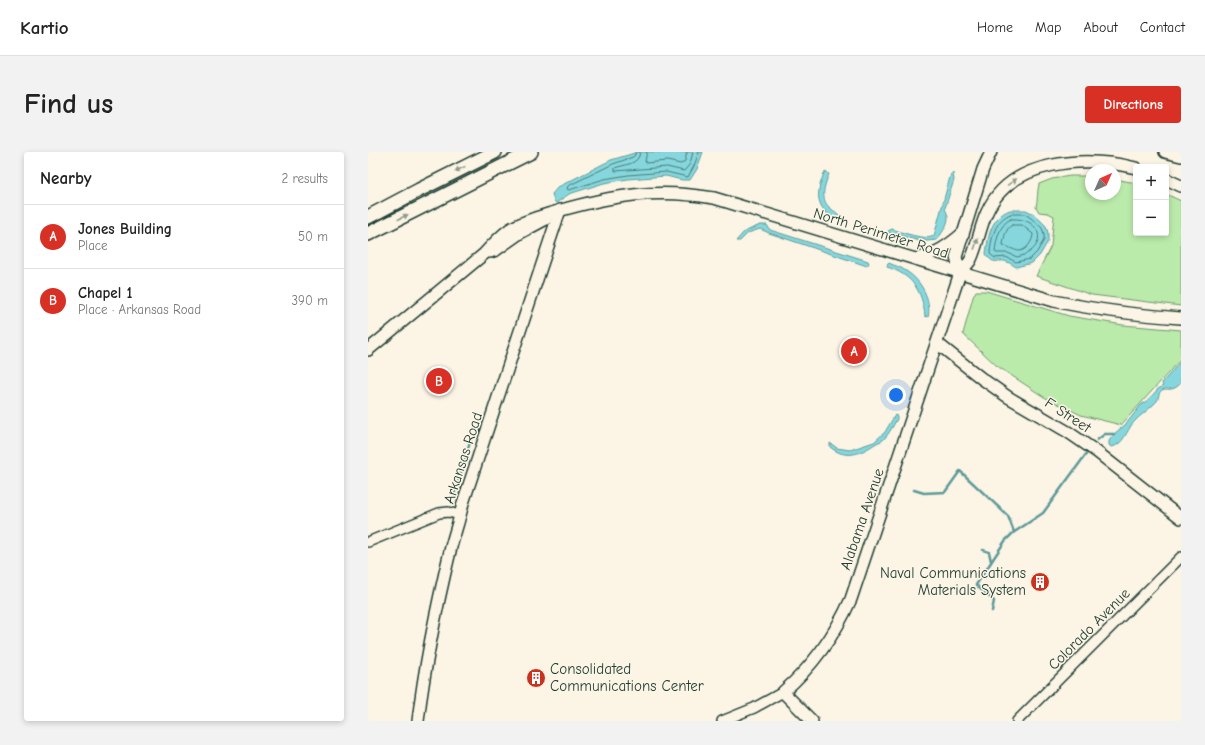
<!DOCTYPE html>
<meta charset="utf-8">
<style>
:root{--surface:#fff;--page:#f2f2f2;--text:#222;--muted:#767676;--line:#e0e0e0;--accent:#d93025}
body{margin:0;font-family:"Comic Neue",sans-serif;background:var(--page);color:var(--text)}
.controls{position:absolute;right:12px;top:12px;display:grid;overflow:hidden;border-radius:4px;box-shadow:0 2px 6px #0003}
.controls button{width:36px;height:36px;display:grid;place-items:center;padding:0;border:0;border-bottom:1px solid var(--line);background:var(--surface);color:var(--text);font:20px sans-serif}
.compass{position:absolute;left:717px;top:12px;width:36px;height:36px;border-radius:50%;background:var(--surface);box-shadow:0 2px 6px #0003;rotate:45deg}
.you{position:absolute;left:528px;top:243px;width:14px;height:14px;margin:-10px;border:3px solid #fff;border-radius:50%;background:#1a73e8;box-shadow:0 0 0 6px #1a73e833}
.badge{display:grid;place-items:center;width:26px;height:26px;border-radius:50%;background:var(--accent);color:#fff;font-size:13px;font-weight:700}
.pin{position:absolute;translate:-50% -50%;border:2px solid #fff;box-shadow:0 1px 4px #0006}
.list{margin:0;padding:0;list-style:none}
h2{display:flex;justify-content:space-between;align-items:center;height:52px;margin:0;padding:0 16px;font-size:17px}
h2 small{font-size:13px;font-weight:400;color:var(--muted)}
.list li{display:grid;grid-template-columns:26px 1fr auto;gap:12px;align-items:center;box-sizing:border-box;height:64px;padding:0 16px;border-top:1px solid var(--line)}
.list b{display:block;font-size:15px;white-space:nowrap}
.list p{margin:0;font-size:13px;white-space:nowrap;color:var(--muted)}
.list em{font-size:13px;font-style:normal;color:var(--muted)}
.map{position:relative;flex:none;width:813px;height:569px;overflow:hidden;border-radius:4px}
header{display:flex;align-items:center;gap:24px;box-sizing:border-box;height:56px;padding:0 20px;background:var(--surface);border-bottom:1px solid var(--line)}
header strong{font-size:19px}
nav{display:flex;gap:22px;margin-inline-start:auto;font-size:14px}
.intro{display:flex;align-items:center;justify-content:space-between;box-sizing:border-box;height:96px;padding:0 24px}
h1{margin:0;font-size:28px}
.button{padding:10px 18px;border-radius:4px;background:var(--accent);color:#fff;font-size:14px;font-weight:700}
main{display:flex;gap:24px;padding:0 24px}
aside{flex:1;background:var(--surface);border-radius:4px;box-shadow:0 2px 6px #0003}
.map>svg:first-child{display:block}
.green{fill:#bbebab;stroke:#6d9470}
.water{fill:#86d7dd;stroke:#5d9999}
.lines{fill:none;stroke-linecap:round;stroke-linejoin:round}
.shore{stroke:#487b78;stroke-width:1}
.stream{stroke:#5d9999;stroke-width:2.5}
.minor-casing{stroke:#1f3d34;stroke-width:12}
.tertiary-casing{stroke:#1f3d34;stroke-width:14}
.secondary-casing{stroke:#1f3d34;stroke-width:16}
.minor{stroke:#fcf5e5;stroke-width:9}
.tertiary{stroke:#fcf5e5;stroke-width:11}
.secondary{stroke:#fcf5e5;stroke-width:13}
.oneway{fill:#8e998c}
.labels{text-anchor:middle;stroke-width:3;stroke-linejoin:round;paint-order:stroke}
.street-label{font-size:15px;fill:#1f3d34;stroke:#fcf5e5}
.poi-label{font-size:15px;fill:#1f3d34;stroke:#fcf5e5;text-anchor:end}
</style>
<header>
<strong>Kartio</strong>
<nav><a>Home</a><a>Map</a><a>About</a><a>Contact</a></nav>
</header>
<div class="intro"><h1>Find us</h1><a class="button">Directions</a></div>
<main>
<aside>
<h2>Nearby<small>2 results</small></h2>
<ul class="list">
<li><span class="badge">A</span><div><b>Jones Building</b><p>Place</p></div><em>50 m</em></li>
<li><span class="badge">B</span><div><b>Chapel 1</b><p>Place · Arkansas Road</p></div><em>390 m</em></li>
</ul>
</aside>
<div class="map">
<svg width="813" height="569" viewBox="0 0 813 569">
<rect width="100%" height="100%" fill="#fcf5e5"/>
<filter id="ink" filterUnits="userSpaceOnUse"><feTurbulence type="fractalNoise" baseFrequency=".025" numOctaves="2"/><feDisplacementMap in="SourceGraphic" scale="8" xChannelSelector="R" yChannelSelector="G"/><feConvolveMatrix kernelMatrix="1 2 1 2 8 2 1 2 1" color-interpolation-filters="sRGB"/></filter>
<g filter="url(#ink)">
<g class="green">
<path d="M702,24h21v18h24v-15l21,4v50h30v-39l15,7v105l-89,-11 -56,-19 15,-30 3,-30 -6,-3 -9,-1 -3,-5c2,-8 1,-15 3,-23l13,-5z"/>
<path d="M608,139h10l83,25 54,9 58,5v29l-60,66 -40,-10 -37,-18 -47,-31 -34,-32 10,-37z"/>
</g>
<g class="water">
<path d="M270,0h65l-6,17 -7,11h-8l-16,-4 -38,3 -24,4 -35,11 -13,9 -2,-2 -2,-7 6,-7 53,-27z"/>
<path d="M459,20l2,2c-4,10 -9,23 -1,32 3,4 8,5 11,9l-2,3c-5,0 -8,-2 -11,-6 -12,-12 -7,-25 -2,-39z"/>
<path d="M585,21l1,7 -9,28c1,4 3,6 3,10 0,7 -7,16 -11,22l-10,1h-7l-31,-8 -1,-2 4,-2c9,3 34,12 42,7l16,-59 1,-3z"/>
<path d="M642,58h16l8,4 12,12 2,7v8l-8,14 -8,8 -16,4c-3,-2 -6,-4 -9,-5 -9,-4 -13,5 -21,-8 2,-18 5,-37 24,-44z"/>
<path d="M392,73h7l3,5 98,31 1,2 -2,3 -98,-33 -9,-4 -12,4 -8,8h-4l8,-9z"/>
<path d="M521,111c6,3 12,4 17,8 15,9 26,29 22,46l-3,-1c-3,-26 -13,-41 -38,-49v-2z"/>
<path d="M813,209v22c-9,10 -14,4 -19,7 -4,3 -3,8 -5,11 -7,8 -17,14 -24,22 -6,7 -10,23 -22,24l-2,-2v-4l5,-7 12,-10 15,-19 8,-6 9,-10 5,-3 -1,-3z"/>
<path d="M527,263l2,1v3c-4,7 -8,15 -14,21 -3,2 -5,2 -8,4 -15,10 -29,16 -45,3v-4l7,5 13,2 24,-8 11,-10z"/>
</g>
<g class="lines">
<g class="shore">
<path d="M267,0v3l-2,2 -20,7 -45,22 -1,3 2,1 35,-11 24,-4 38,-3 22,5 6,-11 5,-14"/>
<path d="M272,0c-1,13 -15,12 -25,16v3l52,-4 17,4 6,-7 3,-12"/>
<path d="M279,0l-2,9 1,2 21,-2 14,3 4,-3 2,-9"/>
<path d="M643,62h14l6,4 11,10 2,6v6l-7,12 -7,7 -14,3 -10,-5 -11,1 -5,-4c1,-15 5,-35 21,-40z"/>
<path d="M643,67c33,-2 38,31 6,38l-9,-4h-11l-2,-1c1,-11 4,-28 16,-33z"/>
<path d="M644,73h10l11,9c0,7 -7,17 -14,17 -3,0 -13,-5 -16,-6 1,-7 2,-16 9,-20z"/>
</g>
<g class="stream">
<path d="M729,288l8,-6h9"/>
<path d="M546,338l10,3 21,-1 15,-21 48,45 6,16"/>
<path d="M86,343l17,-56"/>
<path d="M615,398l6,2 2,9"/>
<path d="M624,459l2,-10 -18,-16 29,-44 8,-8 30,-20 44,-60"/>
</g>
<defs>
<g id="minor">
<path d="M0,390l71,-29 9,-1 12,3"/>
<path d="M354,569l32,-13 29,-16"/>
<path d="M649,569l164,-164"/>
</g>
<g id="tertiary">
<path d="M797,0l16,4"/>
<path d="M798,27l15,7"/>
<path d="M122,100l6,-2 24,-17 26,-14"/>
<path d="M548,107c21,-6 31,-12 47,-26"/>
<path d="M592,121l-4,-16 27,-88 8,-17"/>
<path d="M569,191l44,35 27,19 60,35 29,20 84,66"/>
<path d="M0,198l116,-96c8,-9 16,-18 26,-25 15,-9 32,-13 48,-18 56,-16 99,-23 156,-13l340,103c42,9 84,14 127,17"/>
<path d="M50,569c7,-59 19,-116 33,-174 4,-15 9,-29 12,-44l97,-293"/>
<path d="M444,569l-29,-29c30,-26 52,-57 68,-93l109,-326c3,-4 7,-8 10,-12 7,-12 10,-35 17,-49 24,-54 100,-56 149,-44"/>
</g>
<g id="secondary">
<path d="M0,65l51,-27 76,-38"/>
<path d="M0,82l163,-82"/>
</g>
</defs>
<use href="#minor" class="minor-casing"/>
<use href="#tertiary" class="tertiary-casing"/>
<use href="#secondary" class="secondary-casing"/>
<use href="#minor" class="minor"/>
<use href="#tertiary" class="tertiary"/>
<use href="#secondary" class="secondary"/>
</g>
<defs><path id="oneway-solid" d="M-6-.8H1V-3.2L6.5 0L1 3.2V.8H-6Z"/></defs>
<g class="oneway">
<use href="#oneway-solid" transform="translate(92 17) rotate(154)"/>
<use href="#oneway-solid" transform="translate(644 30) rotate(-35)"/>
<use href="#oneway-solid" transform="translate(35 65) rotate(-27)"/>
<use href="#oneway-solid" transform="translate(608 92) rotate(-71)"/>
</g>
</g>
<defs>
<symbol id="building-disc" viewBox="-11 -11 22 22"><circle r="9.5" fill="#c8321e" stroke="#fcf5e5"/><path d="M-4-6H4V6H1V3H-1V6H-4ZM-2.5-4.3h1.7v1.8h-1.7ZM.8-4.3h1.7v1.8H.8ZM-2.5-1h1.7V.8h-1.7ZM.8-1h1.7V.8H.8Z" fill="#fff"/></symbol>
</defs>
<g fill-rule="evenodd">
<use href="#building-disc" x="661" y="419" width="22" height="22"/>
<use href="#building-disc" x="157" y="515" width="22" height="22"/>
</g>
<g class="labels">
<g class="street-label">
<text transform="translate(513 81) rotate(17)" y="5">North Perimeter Road</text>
<text transform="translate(700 263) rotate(33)" y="5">F Street</text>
<text transform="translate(95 306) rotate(-72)" y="5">Arkansas Road</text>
<text transform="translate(494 367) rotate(-71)" y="5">Alabama Avenue</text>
<text transform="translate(721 477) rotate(-45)" y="5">Colorado Avenue</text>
</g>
<g class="poi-label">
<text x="658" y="426">Naval Communications<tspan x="658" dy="17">Materials System</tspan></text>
<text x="182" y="522" text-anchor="start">Consolidated<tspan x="182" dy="17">Communications Center</tspan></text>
</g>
</g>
</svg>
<div class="controls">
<button>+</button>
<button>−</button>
</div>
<svg class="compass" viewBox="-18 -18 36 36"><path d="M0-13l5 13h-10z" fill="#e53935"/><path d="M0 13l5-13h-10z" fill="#767676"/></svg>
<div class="you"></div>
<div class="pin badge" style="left:486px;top:199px">A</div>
<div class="pin badge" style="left:71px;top:229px">B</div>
</div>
</main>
